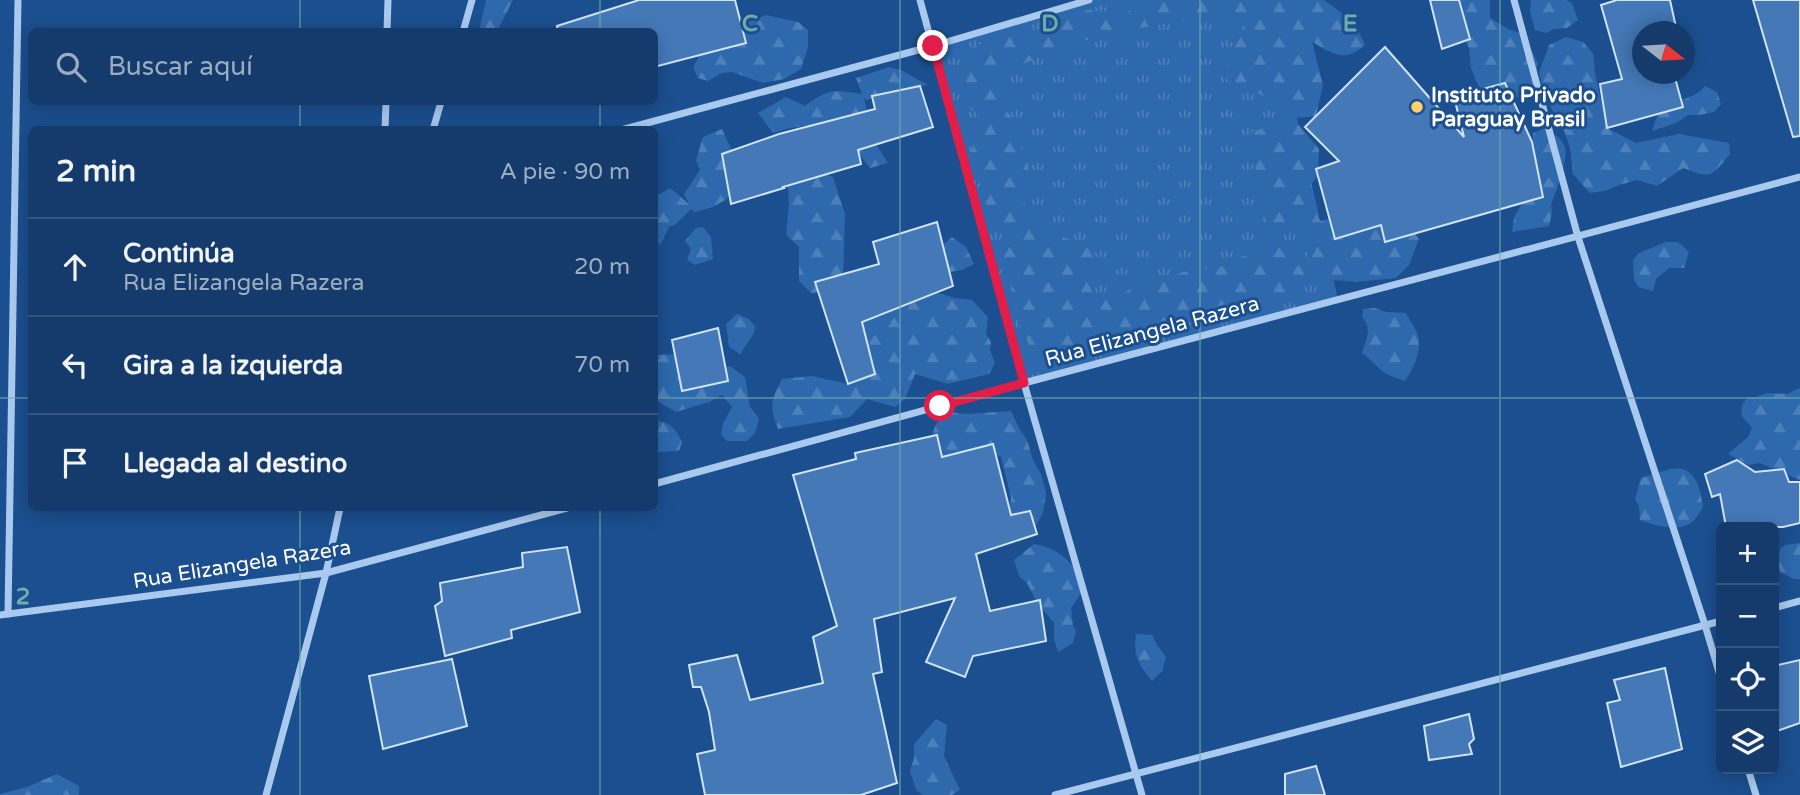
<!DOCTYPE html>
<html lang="es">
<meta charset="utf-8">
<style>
:root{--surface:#143b6b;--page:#1d4271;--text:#f1f3f6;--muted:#9dadc1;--line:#33557e}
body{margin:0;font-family:"Varela Round",sans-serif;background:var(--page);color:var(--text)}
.controls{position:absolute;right:21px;bottom:21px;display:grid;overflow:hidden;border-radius:10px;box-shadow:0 4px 18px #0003}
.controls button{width:63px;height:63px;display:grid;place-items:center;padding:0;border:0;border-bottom:2px solid var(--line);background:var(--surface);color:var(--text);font:35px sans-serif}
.compass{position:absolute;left:1632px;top:21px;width:63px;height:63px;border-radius:50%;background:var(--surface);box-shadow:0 4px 18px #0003;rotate:107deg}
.stop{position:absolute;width:21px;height:21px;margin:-16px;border:5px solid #e11d48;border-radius:50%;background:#fff}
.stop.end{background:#e11d48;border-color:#fff;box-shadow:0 2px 7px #0008}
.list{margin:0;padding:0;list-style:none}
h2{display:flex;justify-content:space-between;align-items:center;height:91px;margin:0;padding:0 28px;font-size:30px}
h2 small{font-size:23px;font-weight:400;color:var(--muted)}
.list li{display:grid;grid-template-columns:46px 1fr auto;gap:21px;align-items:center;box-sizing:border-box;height:98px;padding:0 28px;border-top:2px solid var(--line)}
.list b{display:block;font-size:26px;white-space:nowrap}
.list p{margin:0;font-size:23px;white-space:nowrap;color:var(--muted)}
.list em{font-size:23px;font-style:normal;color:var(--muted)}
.icon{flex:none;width:38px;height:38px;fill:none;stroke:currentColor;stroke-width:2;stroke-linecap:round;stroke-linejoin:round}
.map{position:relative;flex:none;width:1800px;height:795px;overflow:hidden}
.search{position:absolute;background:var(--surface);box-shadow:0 4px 18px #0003;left:28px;top:28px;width:630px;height:77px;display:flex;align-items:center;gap:18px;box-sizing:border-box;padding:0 24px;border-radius:10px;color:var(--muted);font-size:26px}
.panel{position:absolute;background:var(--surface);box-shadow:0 4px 18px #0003;left:28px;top:126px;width:630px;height:385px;border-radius:10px}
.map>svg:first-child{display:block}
.grass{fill:url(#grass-tufts)}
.forest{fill:url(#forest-firs)}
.building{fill:#4478b7;stroke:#cfe3fa;stroke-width:2}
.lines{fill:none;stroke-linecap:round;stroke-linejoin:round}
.street{stroke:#a9c9ee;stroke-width:7}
.route{stroke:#e11d48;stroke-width:9}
.grid{fill:none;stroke:#6fada8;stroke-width:2;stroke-opacity:0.55}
.poi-dot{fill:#ffd166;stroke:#1b4f8f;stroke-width:2.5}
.labels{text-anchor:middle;stroke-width:6;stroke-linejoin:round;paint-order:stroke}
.poi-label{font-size:21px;font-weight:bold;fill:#fff;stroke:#1b4f8f;text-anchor:start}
.street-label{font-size:21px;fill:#fff;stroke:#1b4f8f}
.grid-label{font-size:23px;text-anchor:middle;font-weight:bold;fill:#6fada8;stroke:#1b4f8f;stroke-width:6;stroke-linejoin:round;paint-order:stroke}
</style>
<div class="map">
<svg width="1800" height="795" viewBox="0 0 1800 795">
<defs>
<pattern id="grass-tufts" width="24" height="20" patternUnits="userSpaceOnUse" patternTransform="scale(1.75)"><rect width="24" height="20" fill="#2e69ad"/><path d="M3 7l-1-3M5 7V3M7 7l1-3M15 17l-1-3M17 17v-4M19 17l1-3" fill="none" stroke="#4d80b9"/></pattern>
<pattern id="forest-firs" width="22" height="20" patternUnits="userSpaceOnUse" patternTransform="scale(1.75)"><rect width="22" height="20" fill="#2e69ad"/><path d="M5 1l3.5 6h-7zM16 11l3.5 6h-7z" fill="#4d80b9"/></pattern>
</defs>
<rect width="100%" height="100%" fill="#1b4f8f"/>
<path class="grass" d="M1089,0h181l68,300 -314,83 -91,-337z"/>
<g class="forest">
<path d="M486,0h27l-16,31h-18z"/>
<path d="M1170,0h154l30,22 11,23c-22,19 -32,8 -53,-3l11,43 -7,31 -19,2 -35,-23 -34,-14 -4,-7 5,-20 15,-21 2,-7h-6l-27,-10 -98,16 -50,14 -53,23 -17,-2 -4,15 11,13 4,15 12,15 -6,8c20,31 21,41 11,76l13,20 48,15 5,6 14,13 -7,15 -2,19 30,-4 22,-15 14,2 23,-8 38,-5 15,-9 45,-11 19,-2 8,17 -1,-8 10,-32 -27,4 -9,12 -14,1 -2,-12 4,-17 -3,-16 -11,-27 -6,-7v-14l3,-14c17,-6 30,-7 47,-7l20,24 -1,26 -8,11 -11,3 13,13 8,19 9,-2 17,8 62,-2 11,14 -10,26 -13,13 -40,4 -23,-2 -13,3 -10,-15 -2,16 -38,17 -32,3 -15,3 -46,20 -24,-3 -16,16 -23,-3 -40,11 -42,5 -19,-47 12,-2 -9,-10 -17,-30 5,-40 -14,-8 -20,-62 11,-35 -13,-13 -1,-24 -6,-7 3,-24 45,-20 29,-1 18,-10 19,-4 12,-6 25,2 11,3 17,-11z"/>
<path d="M1456,0h34v18l18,11 15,5 15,29 -5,22 -20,16 -33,-12 -9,-21 -2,-20 -15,-30z"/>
<path d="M1531,0h35l6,3 6,17 -11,8 -13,1 -8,4 -11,-3 -5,-19z"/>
<path d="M766,15l32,7 10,8v17l-7,22 -17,10 -21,4 -31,-11 -10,1 -14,8 -10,-3 -5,-11 7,-12c19,-5 42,-9 46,-32z"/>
<path d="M1566,37l17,5 10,11 2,20 12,55 29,15 43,-9 50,9 1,11c-20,24 -18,25 -47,14l-26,18 -20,-6 -18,5 -14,6 -15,2 -17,-19 -3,-26 -5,-15 -12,-21 -10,-24 -4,-15 10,-28z"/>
<path d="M889,67l12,3 27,15 -18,3 -10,11 -22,-4 -11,5 -3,-2 10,43 14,22 -18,5 -11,-14 -10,-34 -59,8 -17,5 -15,-20 28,-16 19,9c24,-18 29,-16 57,-12l-6,-16z"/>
<path d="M1705,86l12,6 4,12 -7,8 -15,3h-11l-12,8 -24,8c2,-4 3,-12 6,-16 9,-14 37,-15 47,-29z"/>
<path d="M1545,128c8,5 18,11 20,20 3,15 -9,42 -14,57l1,7 -3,14 -37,6 2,-14 18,-34 -2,-25 3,-26z"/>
<path d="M722,129l10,22 -1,35 -4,13 -14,8 -19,5 -3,-3 -15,15 -7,3 -8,17 -6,-2v-40l3,-7 12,-7 19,16 -5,-10 16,-24 -4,-10 7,-23z"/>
<path d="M821,172l12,5 12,37 -2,70 -31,10 -13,-13v-34l-13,-12 3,-32 -2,-29z"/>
<path d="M703,227l8,10 2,22 -18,6 -8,-5 4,-11 -6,-8 11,-13z"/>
<path d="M952,237l14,10 8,17 -12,6 -12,2 -7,-27z"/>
<path d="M1666,242h12l11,10 -5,16h-15l-13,11 -3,12 -15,-4 -4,-8 -1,-19 6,-7z"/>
<path d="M925,289l30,9 17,2 16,17 -2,17 5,8 -1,8 5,13 -6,11 -41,10 -33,-10 -10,25 -10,8 -28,-8 -17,18 -72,12c-9,-24 -7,-28 4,-50l30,-3 36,8 15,-11 -3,-45 9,-16z"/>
<path d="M1375,308l11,4 20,1c3,7 9,13 11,20 6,16 -3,35 -12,48 -8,-3 -17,-5 -24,-11 -6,-5 -12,-12 -19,-17 4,-14 11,-24 0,-36l1,-8z"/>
<path d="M737,314l12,5 6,7 -1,7 -14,21 -11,-7 -3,-23z"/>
<path d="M678,354l31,19 21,-7 15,11 5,30 9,12 -4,14 -8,8h-20l-6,-7 2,-10 9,-17 -10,-12 -13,7 -33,10 -21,-12v-45z"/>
<path d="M1800,388v92l-40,-17 -12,2 -20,-11 20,-17 4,-9 -11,-13 2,-12 5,-6h8l11,-4 20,1z"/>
<path d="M1011,411l8,17 8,12 6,20 8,14 5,19 -3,20 -8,14 -26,-11 2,-19 -10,-40 -12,-6 -42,9 -13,-10c-3,-19 -1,-27 15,-38l18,2z"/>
<path d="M657,421c14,1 19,9 25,21l-3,9 -24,1v-29z"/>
<path d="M1670,469c4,0 8,-1 12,0 16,4 19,25 21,38 -3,5 -7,12 -11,15 -14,11 -38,3 -52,-2l-1,-14 -4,-7 6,-21z"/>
<path d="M1800,543v36h-6l-14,-7 -2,-10 2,-13 5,-4z"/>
<path d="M1034,544c26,4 40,20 52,42l-15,22 2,18 3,5 -3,12 -15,9 -4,-13v-16l-18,-22 -9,-18 -8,-7 -5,-16z"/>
<path d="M1136,634l16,1 5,10 9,12 -4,14 -10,10c-13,-16 -19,-25 -16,-47z"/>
<path d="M936,719l11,6 -3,31 16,34 -8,5h-29l-7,-5 -6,-19 4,-13v-14z"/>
<path d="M57,774l22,12v9h-79v-1l27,-7z"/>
</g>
<g class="building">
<path d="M639,0h96l11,43 -92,24v-35h-96l-1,-6z"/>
<path d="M1430,0h29l11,39 -28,10z"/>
<path d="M1617,0h53l7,32h-35v42h32l9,33 -76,21 -7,-44 22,-5 -21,-74z"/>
<path d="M1753,0h47v136l-7,1z"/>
<path d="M1385,47l79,90 -10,-40 51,-14 27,59 11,55 -158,45 -4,-17 -46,14 -19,-70 23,-8 -34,-34z"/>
<path d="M920,86l13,41 -75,23 3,14 -78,23 1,1 -53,16 -9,-50 57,-20 96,-25 -3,-13z"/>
<path d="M937,222l16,64 -91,36 13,52 -27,10 -33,-102 64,-18 -6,-22z"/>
<path d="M718,328l10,53 -46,10 -10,-51z"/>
<path d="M937,435l5,22 51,-13 18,71 19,-4 7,23 -61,20 14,57 50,-11 6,41 -73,15 -8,21 -39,-15 29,-64 -81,21 8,53 -9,2 24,109 -36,12h-156l-8,-41 18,-4 -6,-38 -8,-25h-8l-4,-22 48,-10 13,45 73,-17 -10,-46 24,-11 -44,-151 63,-16 -1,-6z"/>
<path d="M1737,460l18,12 29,-3 5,13h11v41l-17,4h-57l-6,-33 -8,3 -7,-23z"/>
<path d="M567,547l13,65 -69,18 1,8 -67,18 -10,-50 7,-5 -2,-18 83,-16 -1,-14z"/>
<path d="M452,659l15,67 -84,23 -14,-73z"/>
<path d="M1800,660v63l-26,9v-66z"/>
<path d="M1665,668l17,81 -61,18 -14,-64 13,-3 -6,-20z"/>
<path d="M1469,714l5,25 -5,5 3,10 -43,6 -5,-34z"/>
<path d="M1316,766l9,29h-40v-21z"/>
</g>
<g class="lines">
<g class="street">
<path d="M920,0l104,383 118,412"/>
<path d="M1514,0l64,237 127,388 16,54"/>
<path d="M387,32l1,-32"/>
<path d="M463,32l9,-32"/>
<path d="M385,130l1,-28"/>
<path d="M433,130l8,-28"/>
<path d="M621,130l312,-84 156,-46"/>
<path d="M654,484l370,-101 776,-206"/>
<path d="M1774,608l26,-7"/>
<path d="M8,614l10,-614"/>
<path d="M0,615l326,-42 241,-65"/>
<path d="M1748,769l8,26"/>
<path d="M266,795l60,-222 14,-65"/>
<path d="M1055,795l666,-174"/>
</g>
</g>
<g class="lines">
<path class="route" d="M933,46l91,337 -84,23"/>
</g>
<path class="grid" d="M300,0v32M600,0v32M900,0v795M1200,0v795M1500,0v795M300,102v28M600,102v28M0,398h32M654,398h1146M300,508v287M600,508v287"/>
<circle class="poi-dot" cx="1417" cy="107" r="7"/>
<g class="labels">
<g class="poi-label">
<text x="1431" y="102">Instituto Privado<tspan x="1431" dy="24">Paraguay Brasil</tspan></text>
</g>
<g class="street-label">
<text transform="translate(1152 331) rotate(-15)" y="7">Rua Elizangela Razera</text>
<text transform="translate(242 564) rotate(-9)" y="7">Rua Elizangela Razera</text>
</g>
</g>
<g class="grid-label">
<text x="750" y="31">C</text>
<text x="1050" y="31">D</text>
<text x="1350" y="31">E</text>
<text x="23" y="604">2</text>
</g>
</svg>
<div class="controls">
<button>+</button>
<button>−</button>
<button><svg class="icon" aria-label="locate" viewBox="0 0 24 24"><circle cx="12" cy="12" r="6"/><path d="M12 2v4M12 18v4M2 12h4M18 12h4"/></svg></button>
<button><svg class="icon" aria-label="layers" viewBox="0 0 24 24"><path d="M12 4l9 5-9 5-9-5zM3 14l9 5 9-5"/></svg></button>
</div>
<svg class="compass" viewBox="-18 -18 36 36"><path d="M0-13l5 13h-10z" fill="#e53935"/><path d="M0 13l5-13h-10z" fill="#9dadc1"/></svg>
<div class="stop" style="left:940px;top:406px"></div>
<div class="stop end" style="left:933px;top:46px"></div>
<div class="search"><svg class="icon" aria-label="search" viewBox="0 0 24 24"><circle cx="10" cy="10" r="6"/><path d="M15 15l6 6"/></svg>Buscar aquí</div>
<section class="panel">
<h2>2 min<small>A pie · 90 m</small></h2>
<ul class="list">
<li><svg class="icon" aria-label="ahead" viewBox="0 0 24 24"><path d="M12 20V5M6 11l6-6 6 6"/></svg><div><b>Continúa</b><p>Rua Elizangela Razera</p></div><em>20 m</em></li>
<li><svg class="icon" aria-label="left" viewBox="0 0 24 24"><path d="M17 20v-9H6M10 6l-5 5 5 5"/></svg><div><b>Gira a la izquierda</b></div><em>70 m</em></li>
<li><svg class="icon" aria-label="arrive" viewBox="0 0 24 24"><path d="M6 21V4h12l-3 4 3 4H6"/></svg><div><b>Llegada al destino</b></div></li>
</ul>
</section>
</div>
